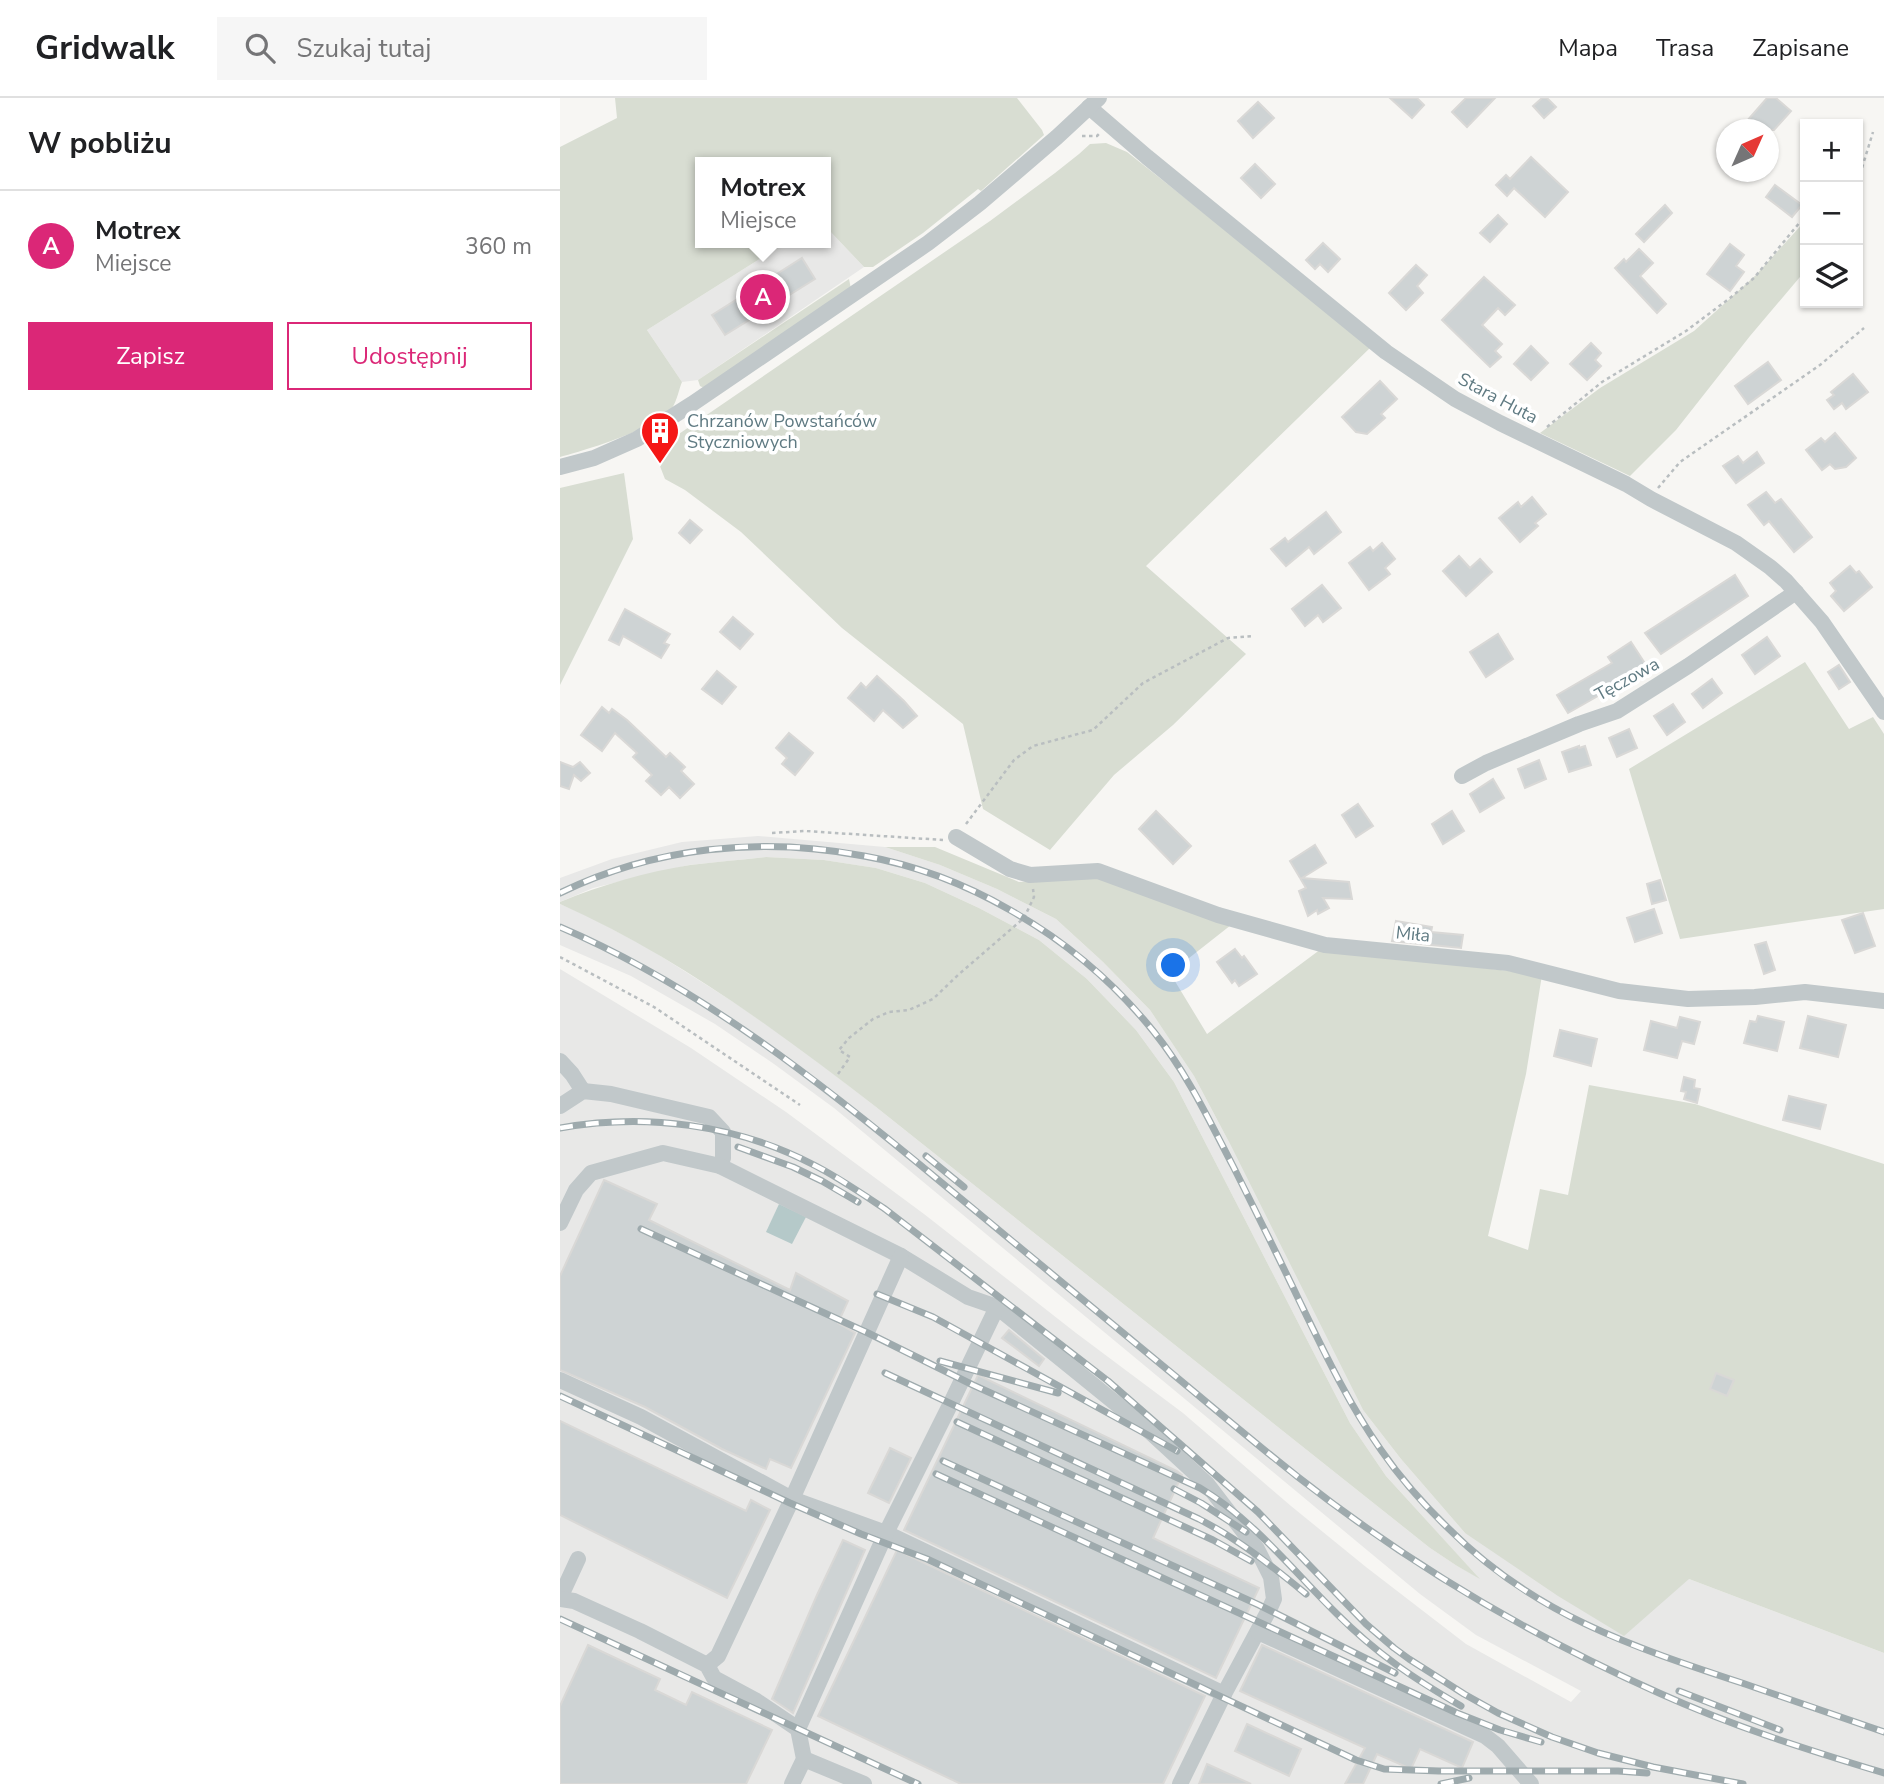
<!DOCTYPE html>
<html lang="pl">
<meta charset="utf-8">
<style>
:root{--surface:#fff;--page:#f6f6f6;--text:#202124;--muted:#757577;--line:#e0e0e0;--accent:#db2777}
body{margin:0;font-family:"Nunito Sans",sans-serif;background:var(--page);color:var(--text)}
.controls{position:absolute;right:21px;top:21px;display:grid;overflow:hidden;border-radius:0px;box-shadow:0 2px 5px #0004}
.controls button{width:63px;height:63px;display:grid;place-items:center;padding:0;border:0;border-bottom:2px solid var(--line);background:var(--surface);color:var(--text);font:35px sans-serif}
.compass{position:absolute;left:1156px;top:21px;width:63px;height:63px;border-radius:50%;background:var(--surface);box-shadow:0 2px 5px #0004;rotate:45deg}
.you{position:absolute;left:614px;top:868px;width:24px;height:24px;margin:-18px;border:5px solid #fff;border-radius:50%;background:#1a73e8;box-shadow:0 0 0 10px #1a73e833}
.badge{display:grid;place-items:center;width:46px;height:46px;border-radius:50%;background:var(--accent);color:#fff;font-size:23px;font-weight:700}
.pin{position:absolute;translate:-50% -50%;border:4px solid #fff;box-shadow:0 2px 7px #0006}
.popup{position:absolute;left:135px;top:59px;width:136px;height:91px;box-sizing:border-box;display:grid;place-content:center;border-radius:0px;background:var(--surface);filter:drop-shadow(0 2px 5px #0005);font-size:23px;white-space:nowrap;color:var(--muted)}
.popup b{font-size:26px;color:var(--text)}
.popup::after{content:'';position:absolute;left:50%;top:100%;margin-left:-14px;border:14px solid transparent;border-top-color:var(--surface)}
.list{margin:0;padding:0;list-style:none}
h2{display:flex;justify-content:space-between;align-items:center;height:91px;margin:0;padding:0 28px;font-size:30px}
h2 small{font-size:23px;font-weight:400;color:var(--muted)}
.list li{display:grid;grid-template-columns:46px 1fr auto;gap:21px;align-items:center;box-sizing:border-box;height:112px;padding:0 28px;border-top:2px solid var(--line)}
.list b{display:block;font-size:26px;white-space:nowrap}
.list p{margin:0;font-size:23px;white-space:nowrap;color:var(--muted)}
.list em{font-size:23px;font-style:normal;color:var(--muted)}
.actions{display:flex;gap:14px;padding:21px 28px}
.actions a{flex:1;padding:16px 0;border:2px solid var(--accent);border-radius:0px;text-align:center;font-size:24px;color:var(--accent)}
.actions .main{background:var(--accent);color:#fff}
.icon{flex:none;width:38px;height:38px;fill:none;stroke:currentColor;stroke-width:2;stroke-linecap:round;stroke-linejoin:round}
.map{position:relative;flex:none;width:1324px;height:1686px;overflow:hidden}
header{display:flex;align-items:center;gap:42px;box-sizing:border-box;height:98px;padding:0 35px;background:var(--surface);border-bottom:2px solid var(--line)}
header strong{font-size:33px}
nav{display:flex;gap:38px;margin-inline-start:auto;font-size:24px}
.search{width:490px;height:63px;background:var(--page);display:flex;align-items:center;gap:18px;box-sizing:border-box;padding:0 24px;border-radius:0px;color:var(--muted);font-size:26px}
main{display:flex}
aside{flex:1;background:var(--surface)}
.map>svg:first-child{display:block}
.built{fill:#e8e8e7}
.green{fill:#d8ddd2}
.water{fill:#b5c9c9}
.building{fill:#ced3d4;stroke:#d9d8d6;stroke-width:2}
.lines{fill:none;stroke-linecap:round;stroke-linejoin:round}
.path{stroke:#b9bec0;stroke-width:2.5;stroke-dasharray:3.5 3.5;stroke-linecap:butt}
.minor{stroke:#c1c8ca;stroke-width:16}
.rail-casing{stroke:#9eaaad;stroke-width:7}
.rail{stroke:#fff;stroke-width:4.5;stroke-dasharray:13;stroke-linecap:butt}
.labels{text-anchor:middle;stroke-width:7;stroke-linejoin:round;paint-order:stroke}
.street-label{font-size:18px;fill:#5f7a82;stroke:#fff}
.poi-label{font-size:18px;fill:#5f7a82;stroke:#fff;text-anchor:start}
</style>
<header>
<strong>Gridwalk</strong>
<div class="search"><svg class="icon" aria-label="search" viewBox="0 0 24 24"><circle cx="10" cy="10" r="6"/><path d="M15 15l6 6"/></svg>Szukaj tutaj</div>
<nav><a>Mapa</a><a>Trasa</a><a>Zapisane</a></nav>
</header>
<main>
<aside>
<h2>W pobliżu<small></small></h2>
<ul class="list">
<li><span class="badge">A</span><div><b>Motrex</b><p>Miejsce</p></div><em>360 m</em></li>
</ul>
<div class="actions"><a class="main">Zapisz</a><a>Udostępnij</a></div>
</aside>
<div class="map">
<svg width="1324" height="1686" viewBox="0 0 1324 1686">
<rect width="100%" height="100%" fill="#f7f6f3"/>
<g class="built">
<path d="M266,129l38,40 -166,113 -16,2 -35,-52 138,-87h41z"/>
<path d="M198,738l127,11 55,18 57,24 59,30 47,43 47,48 44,66 36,68 133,266 38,49 64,74 224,46 195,74v131h-1324v-815l131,79 95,64 138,102 152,119 107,80 108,93 75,61 100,77 105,58 10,-11 -105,-56 -56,-41 -586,-486 -60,-44 -59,-40 -84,-48 -71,-31v-41l30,13 61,33 84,53 65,45 76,59 554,441 27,18 21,11 -92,-101 -36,-53 -176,-341 -38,-52 -49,-51 -48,-39 -60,-32 -54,-25 -49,-15 -52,-8 -58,-3 -77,8 -96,23 -33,14v-24l52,-19 70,-17z"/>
</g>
<g class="green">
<path d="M55,0h402l25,32 2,5 -63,56 -3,-2 -55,44 -50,34h-9l-38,-40v-65h-126v81h85l-138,87 35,52c-3,7 -5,19 -10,26 -16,21 -86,42 -112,49v-310l57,-29z"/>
<path d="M546,45l21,9 245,194 -226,220 100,88 -73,71 -59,50 -64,75 -67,-41 -20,-85 -121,-96 -101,-96 -56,-42 -20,-11 -11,-28 336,-230 65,-48 24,-19 11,-10z"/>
<path d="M1245,123v50l-55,65 -74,94 -46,46 -90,-43 60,-45 94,-57 62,-56z"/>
<path d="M289,181l2,10 -147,99 -4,-2 -2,-6z"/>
<path d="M64,375l9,66 -73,146v-197z"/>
<path d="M1245,564l44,67 24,-12 11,17v175l-204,30 -51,-170z"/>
<path d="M325,749h50l84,35 78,-5 134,48 -61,48 37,61 114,-85 221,26 -16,99 -38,162 40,14 12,-61 28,6 21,-110 106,19 189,60v489l-195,-74 -65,57 -66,-40 -93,-63 -64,-74 -38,-49 -133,-266 -36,-68 -44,-66 -47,-48 -47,-43 -59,-30 -57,-24z"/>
<path d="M206,759l58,3 52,8 49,15 54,25 60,32 48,39 49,51 38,52 176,341 36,53 94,103 -23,-13 -27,-18 -554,-441c-100,-77 -201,-152 -316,-203v-2c41,-17 86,-30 130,-37 25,-3 51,-5 76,-8z"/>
</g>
<path class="water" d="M219,1106l27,13 -14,27 -26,-12z"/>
<g class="building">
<path d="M830,0h27l7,7 -12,13z"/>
<path d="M906,0h29l-28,29 -15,-15z"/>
<path d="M982,0h5l9,9 -12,11 -11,-12z"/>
<path d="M1207,0h9l15,13 -17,19h-35z"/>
<path d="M698,4l16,16 -21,20 -15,-17z"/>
<path d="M971,59l37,35 -23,25 -31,-29 -7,8 -11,-11 10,-10 4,4z"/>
<path d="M695,66l20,20 -14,14 -20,-20z"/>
<path d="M1215,87l27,20 -10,12 -26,-20z"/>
<path d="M1105,107l7,8 -28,29 -8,-8z"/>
<path d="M938,117l9,9 -17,18 -10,-9z"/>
<path d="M763,145l17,16 -12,13 -8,-8 -5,5 -9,-9z"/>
<path d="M1170,146l14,11 -8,11 8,6 -14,19 -23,-17z"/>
<path d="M1079,151l14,14 -13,13 26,28 -9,9 -42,-45 9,-9 2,3z"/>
<path d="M242,160l13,21 -90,56 -13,-20z"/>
<path d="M856,167l11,10 -10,11 6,7 -17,17 -17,-17z"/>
<path d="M924,179l31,28 -10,10 -7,-7 -16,17 20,19 -7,7 6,6 -11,10 -48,-47z"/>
<path d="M1031,245l10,10 -6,7 6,6 -14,14 -17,-16z"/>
<path d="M971,248l17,17 -17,17 -17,-16z"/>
<path d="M1208,264l13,18 -33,24 -13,-18z"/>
<path d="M1293,276l15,18 -22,17 -4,-6 -8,6 -7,-9 7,-5 -3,-3z"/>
<path d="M820,283l17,18 -16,15 4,4 -18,16 -11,-2 -14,-15z"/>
<path d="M1275,335l21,25 -10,9 -11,2 -5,-5 -8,6 -16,-20 15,-12 4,4z"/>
<path d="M1197,354l7,11 -28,20 -13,-17 15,-10 5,7z"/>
<path d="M1206,394l9,11 6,-4 31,38 -18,15 -25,-31 -5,4 -16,-20z"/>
<path d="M972,399l14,17 -11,9 3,3 -18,16 -21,-24 19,-16 3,5z"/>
<path d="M766,414l15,20 -27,22 -5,-7 -23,19 -15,-17 14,-11 3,4z"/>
<path d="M130,422l12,10 -12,13 -11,-10z"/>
<path d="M822,445l13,16 -10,9 5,6 -21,16 -20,-27 21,-16 3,4z"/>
<path d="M899,458l11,12 10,-9 12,13 -26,24 -23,-25z"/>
<path d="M1290,468l6,7 3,-2 13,16 -28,24 -13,-15 5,-5 -6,-8z"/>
<path d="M1175,477l13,21 -87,58 -16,-21z"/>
<path d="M762,487l19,23 -18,14 -5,-7 -13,11 -13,-17z"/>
<path d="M65,511l45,25 -6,9 5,2 -8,13 -38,-22 -4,9 -10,-5z"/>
<path d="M173,519l20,17 -13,15 -20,-17z"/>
<path d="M938,536l15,25 -27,18 -16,-25z"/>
<path d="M1207,539l13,19 -25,18 -13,-19z"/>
<path d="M1071,544l15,23 -41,27 -37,21 -11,-18 55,-32 -4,-6z"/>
<path d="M1279,567l11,17 -11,7 -11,-17z"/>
<path d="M157,573l19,16 -14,17 -20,-15z"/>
<path d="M317,578l27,25 13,15 -14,12 -20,-18 -9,11 -26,-23 13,-15 5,5z"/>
<path d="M1152,581l10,14 -19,15 -11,-14z"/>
<path d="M1113,606l12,18 -18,13 -13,-19z"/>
<path d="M42,609l7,6 3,-4 15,11 39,37 4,-4 15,14 -4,4 13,13 -14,14 -11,-11 -8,8 -15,-14 6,-6 -19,-18 4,-4 -22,-20 -13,18 -21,-16z"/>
<path d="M1069,631l8,19 -20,9 -8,-19z"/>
<path d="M229,635l24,20 -18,22 -13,-11 5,-6 -11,-10z"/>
<path d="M1019,648v2l6,-2 6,19 -22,7 -7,-20z"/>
<path d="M979,662l7,19 -21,9 -7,-19z"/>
<path d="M0,664l13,5 7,-5 10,11 -9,8 -7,-6 -5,14 -9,-3z"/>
<path d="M933,681l11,19 -24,14 -10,-18z"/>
<path d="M798,706l15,22 -17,11 -14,-22z"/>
<path d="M596,713l35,35 -18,18 -34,-35z"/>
<path d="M892,713l12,20 -21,13 -11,-20z"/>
<path d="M755,747l11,18 -24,15 47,4 3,17 -29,-1 6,10 -11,6 -1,-4 -9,6 -9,-25 7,-3 -16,-27z"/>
<path d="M1100,782l6,20 -14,4 -5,-20z"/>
<path d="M1094,811l8,24 -27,9 -8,-24z"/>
<path d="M1303,815l12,33 -20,7 -13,-33z"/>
<path d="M836,823l36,6 -1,5 32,3 -2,13 -69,-7z"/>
<path d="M1206,844l9,28 -11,4 -9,-29z"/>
<path d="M675,851l7,9 2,-2 13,18 -18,12 -4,-6 -3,3 -15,-21z"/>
<path d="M1198,918l26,6 -7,29 -33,-8 6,-22 6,1z"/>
<path d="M1248,918l38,9 -8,32 -38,-9z"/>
<path d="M1120,919l20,5 -6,22 -12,-3 -5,17 -33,-8 7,-29 26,7z"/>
<path d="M1000,932l37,9 -6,27 -37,-10z"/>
<path d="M1124,979l11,3 -1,8 6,1 -3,14 -13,-4 2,-7 -5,-1z"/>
<path d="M1229,998l37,9 -6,24 -37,-9z"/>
<path d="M44,1082l53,24 -8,16 141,70 6,-17 52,28 -10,22 17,10 -64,135 -21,-9 -4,10 -44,-20 -77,-42 -85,-37v-94z"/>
<path d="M449,1232l35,29 -5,7 -37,-28z"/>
<path d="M1156,1275l18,7 -7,16 -17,-7z"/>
<path d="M418,1277l199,96 5,4 -29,63 106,50 -43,90 -312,-148z"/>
<path d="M0,1323l186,90 5,-11 19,10 -43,88 -167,-83z"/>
<path d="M330,1350l21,10 -22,45 -21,-10z"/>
<path d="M283,1442l22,10 -72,163 -21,-14 45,-104z"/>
<path d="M337,1452l308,146 -42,88h-202l-143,-68z"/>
<path d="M28,1547l72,34 -5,11 31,15 6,-13 80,38 -26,54h-186v-78z"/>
<path d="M702,1547l211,97 -11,26 -42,-19 -9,20 -34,-15 -14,30h-18l20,-36 -125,-57z"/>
<path d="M687,1626l54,25 -12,27 -54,-25z"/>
<path d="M647,1666l44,20h-52z"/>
</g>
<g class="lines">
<g class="path">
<path d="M522,38h15l2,-2"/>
<path d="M1298,83l15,-49"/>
<path d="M987,329l55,-45 84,-51 44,-33 24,-20 46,-56 5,-3"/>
<path d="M1098,390l22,-26 140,-97 44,-37"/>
<path d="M406,726l48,-64 19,-14 60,-16 50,-47 85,-45 26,-2"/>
<path d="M212,735l33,-2 138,9"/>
<path d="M0,859l94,50 146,98"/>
<path d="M278,976l12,-17 -11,-7 10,-12 24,-19 16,-7 20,-2 24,-11 25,-24 66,-57 10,-21 -1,-8"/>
</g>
<g class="minor">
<path d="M529,9l58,50 239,195 69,47 45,24 126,61 25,15 85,44 34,24 16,14 36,41 62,90"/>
<path d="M0,369l34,-9 43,-19 55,-35 236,-161 52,-40 77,-66 42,-39"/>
<path d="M902,678l24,-13 93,-39 38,-13 71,-45 108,-74"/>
<path d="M396,739l54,32 20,6 68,-4 120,44 107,30 183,18 111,28 69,8 67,-2 50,-5 79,9"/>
<path d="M0,963l12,13 11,17"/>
<path d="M0,1008l23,-15 28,3 98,23 14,15v26l-3,8"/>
<path d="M0,1125l16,-33 15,-17 72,-20 57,13 181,90 67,41 29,10 148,120 62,57 50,65 14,28 3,22 -5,11 -45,84 -44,90"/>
<path d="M0,1282l81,37 151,82 94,34 338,161"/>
<path d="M0,1500l18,-39"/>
<path d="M0,1501l14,2 66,30 67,34 7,13 41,22 43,29 6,30 -12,25"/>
<path d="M698,1534l227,104 13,10 33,38"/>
<path d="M147,1567l11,-9 74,-157 109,-243"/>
<path d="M238,1631l88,-196 65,-130 46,-96"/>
<path d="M244,1661l60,25"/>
</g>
<defs>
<g id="rail">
<path d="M0,795c94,-46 201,-57 304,-37 51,9 101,28 146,54 55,31 104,72 144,122 33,41 55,88 79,134 22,44 44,88 65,132 25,52 50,105 83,152 20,29 43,55 68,79 86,86 184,118 296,155 46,16 93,32 139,48"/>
<path d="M0,829c142,61 264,158 382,256 74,61 147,122 221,183 45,37 89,75 135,111 111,87 233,159 361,216 73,33 149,57 225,80"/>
<path d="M0,1030c85,-15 175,-4 252,36 26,13 49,29 73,45l223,172 150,131 108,112 28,24 15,11 55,35 34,19 54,24 46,16 55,14 90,17"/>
<path d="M178,1049l55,20 29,14 36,21"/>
<path d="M366,1058l38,31"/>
<path d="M81,1131l227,104 105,52 227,103c54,32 93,83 137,126 40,40 76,64 124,92"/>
<path d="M317,1196l56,23 244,134"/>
<path d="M380,1263l118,32"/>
<path d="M325,1275l314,146c39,20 73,47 107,75"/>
<path d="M0,1298l230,107 71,31 66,25 429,201 28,9 55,2h179l29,2"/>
<path d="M397,1324l256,118 38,21"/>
<path d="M383,1363l316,144 136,68"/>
<path d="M376,1376l521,239 43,17 41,12"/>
<path d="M614,1391l27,14 45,29"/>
<path d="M0,1521l358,165"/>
<path d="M1119,1593l101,39"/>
<path d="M881,1686l28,-6"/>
</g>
</defs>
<use href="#rail" class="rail-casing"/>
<use href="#rail" class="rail"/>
</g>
<defs>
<symbol id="building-pin" viewBox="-11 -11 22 30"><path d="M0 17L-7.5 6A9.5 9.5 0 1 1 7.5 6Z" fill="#f51716" stroke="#fff"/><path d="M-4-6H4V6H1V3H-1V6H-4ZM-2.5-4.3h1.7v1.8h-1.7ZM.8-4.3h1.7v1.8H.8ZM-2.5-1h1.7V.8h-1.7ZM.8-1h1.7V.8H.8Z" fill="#fff"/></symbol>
</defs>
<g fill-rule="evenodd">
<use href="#building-pin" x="78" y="311" width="44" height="60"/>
</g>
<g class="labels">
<g class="street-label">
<text transform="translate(938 300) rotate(28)" y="6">Stara Huta</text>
<text transform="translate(1067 581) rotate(-29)" y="6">Tęczowa</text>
<text transform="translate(853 836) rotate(6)" y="6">Miła</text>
</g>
<g class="poi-label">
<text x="127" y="329">Chrzanów Powstańców<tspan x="127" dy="21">Styczniowych</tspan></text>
</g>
</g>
</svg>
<div class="controls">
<button>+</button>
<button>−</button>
<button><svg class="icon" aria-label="layers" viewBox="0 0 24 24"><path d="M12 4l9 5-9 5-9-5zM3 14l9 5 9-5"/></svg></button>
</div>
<svg class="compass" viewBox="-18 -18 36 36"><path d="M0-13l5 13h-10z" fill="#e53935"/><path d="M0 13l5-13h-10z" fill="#757577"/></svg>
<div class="you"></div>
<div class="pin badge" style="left:203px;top:199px">A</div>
<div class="popup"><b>Motrex</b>Miejsce</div>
</div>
</main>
